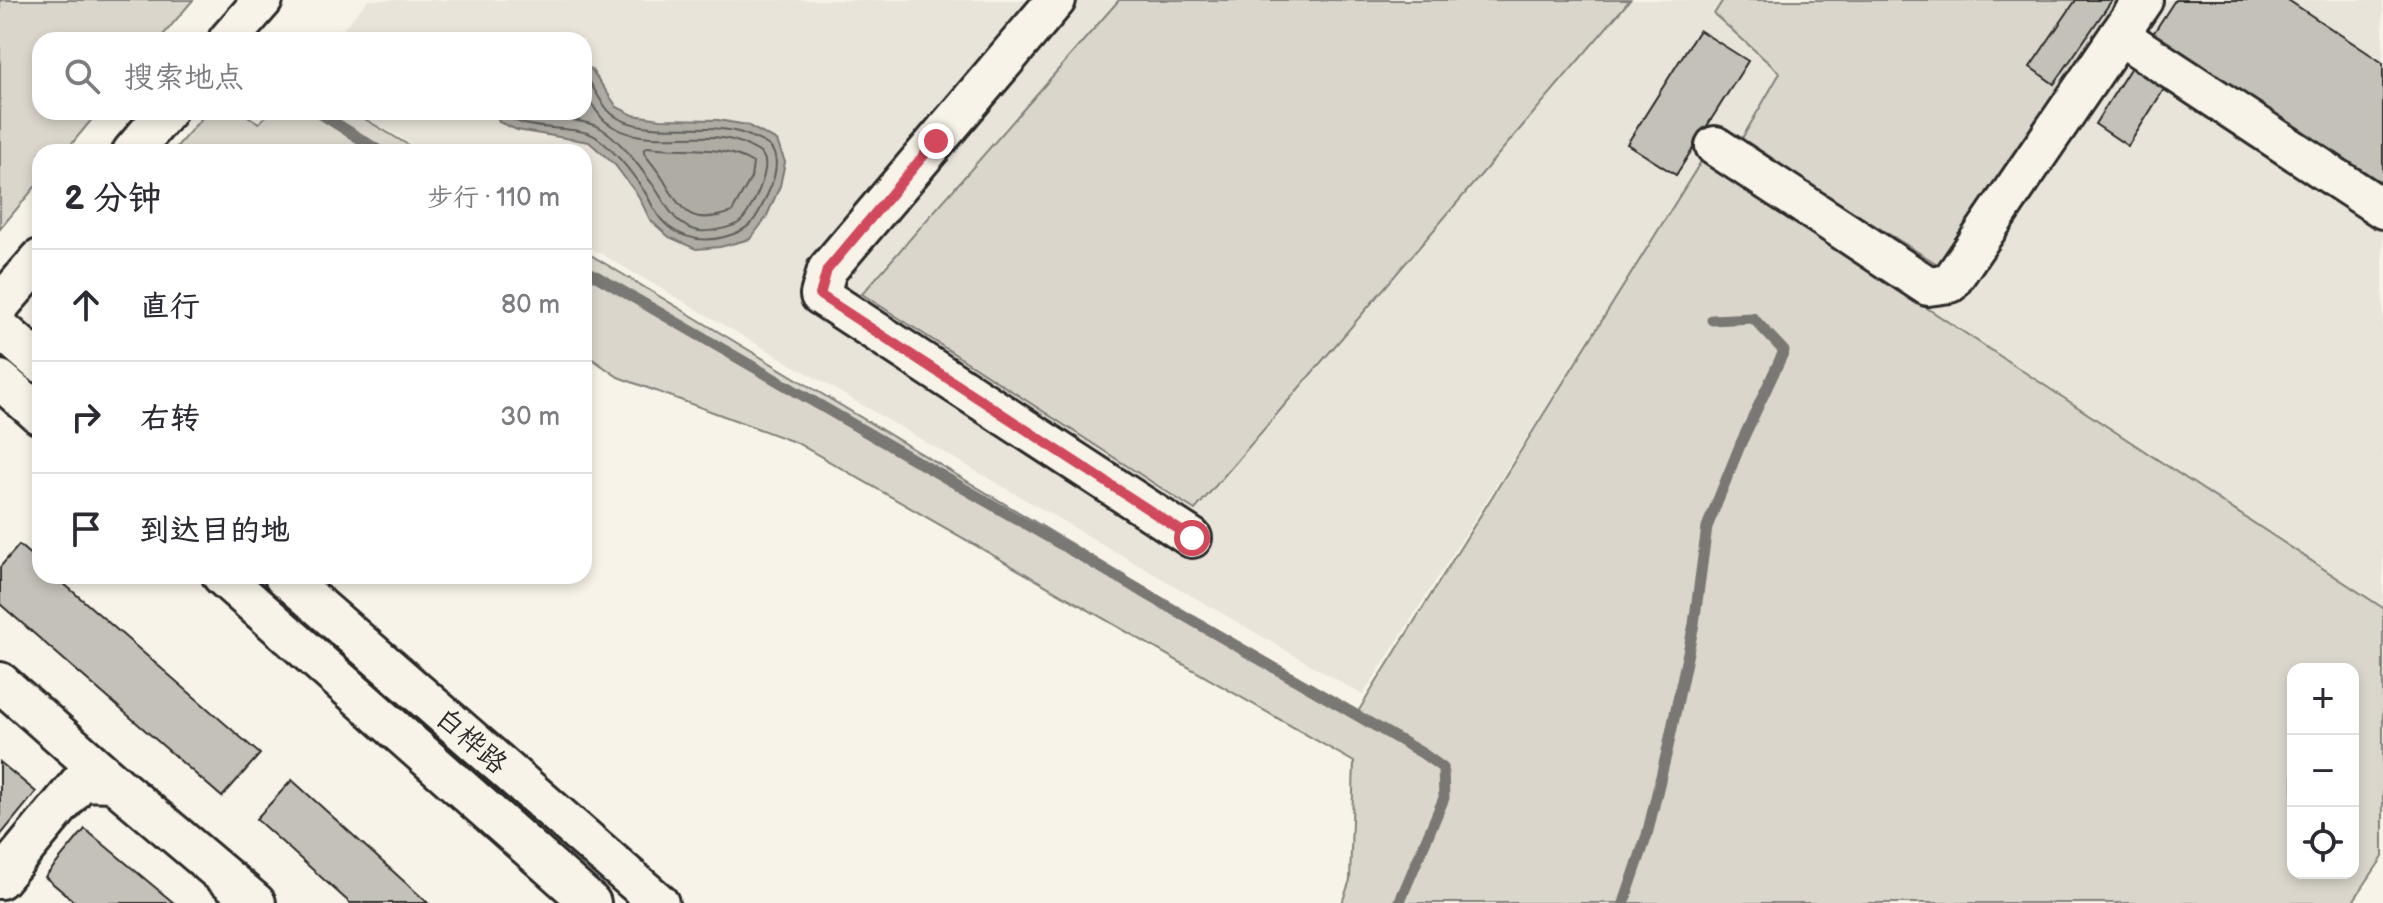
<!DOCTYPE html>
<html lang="zh">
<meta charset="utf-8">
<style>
:root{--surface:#fff;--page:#f7f7f7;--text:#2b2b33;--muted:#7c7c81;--line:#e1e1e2}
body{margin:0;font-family:"Balsamiq Sans","LXGW WenKai TC",sans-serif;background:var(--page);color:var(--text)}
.controls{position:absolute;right:24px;bottom:24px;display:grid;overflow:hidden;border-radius:16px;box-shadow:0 4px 12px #0003}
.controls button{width:72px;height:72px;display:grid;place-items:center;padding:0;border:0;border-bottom:2px solid var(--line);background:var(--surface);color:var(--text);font:40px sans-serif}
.stop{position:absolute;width:24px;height:24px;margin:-18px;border:6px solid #d1495b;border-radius:50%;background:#fff}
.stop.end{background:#d1495b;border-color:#fff;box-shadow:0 2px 8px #0008}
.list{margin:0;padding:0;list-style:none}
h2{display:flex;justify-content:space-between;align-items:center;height:104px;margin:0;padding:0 32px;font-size:34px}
h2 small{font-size:26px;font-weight:400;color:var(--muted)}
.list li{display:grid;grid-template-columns:52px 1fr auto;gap:24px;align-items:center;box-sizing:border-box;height:112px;padding:0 32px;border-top:2px solid var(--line)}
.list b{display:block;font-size:30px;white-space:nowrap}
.list em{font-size:26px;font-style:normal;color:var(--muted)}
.icon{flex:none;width:44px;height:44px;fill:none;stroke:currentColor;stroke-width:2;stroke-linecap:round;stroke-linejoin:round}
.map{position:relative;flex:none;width:2383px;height:903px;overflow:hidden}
.search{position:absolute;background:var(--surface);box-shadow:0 4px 12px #0003;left:32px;top:32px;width:560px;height:88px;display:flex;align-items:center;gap:20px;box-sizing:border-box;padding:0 28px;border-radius:24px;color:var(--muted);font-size:30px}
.panel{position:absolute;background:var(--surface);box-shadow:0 4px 12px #0003;left:32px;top:144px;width:560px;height:440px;border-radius:24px}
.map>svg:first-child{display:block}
.built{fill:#e8e4da}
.green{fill:#dad6cc;stroke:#82807c;stroke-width:2;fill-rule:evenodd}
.water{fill:#afaca4;stroke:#7a7874;stroke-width:2}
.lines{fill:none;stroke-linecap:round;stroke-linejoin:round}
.shore{stroke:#605f5b;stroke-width:2}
.stream{stroke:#7a7874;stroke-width:11}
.building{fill:#c4c1b9;stroke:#2b2b2b;stroke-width:2}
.minor-casing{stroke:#2b2b2b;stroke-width:44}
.minor{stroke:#f7f3e8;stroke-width:38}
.route{stroke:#d1495b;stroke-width:10}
.labels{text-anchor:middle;stroke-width:8;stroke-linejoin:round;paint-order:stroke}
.street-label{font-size:28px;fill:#2b2b2b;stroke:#f7f3e8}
</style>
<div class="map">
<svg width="2383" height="903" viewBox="0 0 2383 903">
<rect width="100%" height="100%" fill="#f7f3e8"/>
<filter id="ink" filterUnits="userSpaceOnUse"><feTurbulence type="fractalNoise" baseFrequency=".0125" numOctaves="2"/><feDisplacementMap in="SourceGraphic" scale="16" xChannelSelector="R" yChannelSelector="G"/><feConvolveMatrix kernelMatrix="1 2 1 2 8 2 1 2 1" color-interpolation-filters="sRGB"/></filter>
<g filter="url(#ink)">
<path class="built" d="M368,0h2015v608l-680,-448 -340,535 -779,-451v-92h-159l-69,-40h228v-72h-250z"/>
<g class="green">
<path d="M0,0h193l-34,40h-119v72h58l-33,40h-25v29l-40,48z"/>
<path d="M1119,0h511l-435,510 -333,-216z"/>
<path d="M1723,0h397l-181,265 -199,-123 40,-69 -66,-59z"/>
<path d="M207,112h34l18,11 11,-11h83l67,40h-248z"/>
<path d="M1702,160l681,448v249l-31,46h-1010l8,-23 4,-118 -557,-319 -179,-66 -34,-24v-102l772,464zM2293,669h60v204h-60z"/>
</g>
<path class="water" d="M584,65l7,4 26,38 16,8 28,4 57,1 29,5 30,16 8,21 -5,24 -14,32 -16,21 -30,8 -24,2 -27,-12 -19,-17 -11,-23 -24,-32 -26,-23 -72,-12 -18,-8 -4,-10h89z"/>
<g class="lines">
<g class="shore">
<path d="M504,112c18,23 71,11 92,25 19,14 35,34 48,54 5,6 7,14 12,21 14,24 43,32 68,25 28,-7 33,-19 44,-44 6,-13 13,-34 2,-46 -3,-4 -12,-7 -16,-9 -41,-22 -108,3 -142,-24 -12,-10 -18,-28 -28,-40"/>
<path d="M521,112c19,5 64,7 78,15 22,13 39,38 54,58 13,18 20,41 46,46 10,1 33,-3 41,-9 11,-9 32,-54 23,-66 -3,-5 -11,-7 -15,-10 -43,-23 -103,8 -143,-25 -8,-7 -15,-20 -21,-30"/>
<path d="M648,147c35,5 73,-4 105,16l-2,15 -19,34c-37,12 -47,5 -66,-28 -6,-11 -15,-21 -22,-31v-4z"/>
</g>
<g class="stream">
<path d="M318,112l63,40"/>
<path d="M584,269l838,484 21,15 1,30 -45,105"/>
<path d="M1624,903l23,-68 21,-88 26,-123 13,-97 34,-84 43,-92 -31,-33 -41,2"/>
</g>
</g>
<g class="building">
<path d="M2076,0h36l-58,84 -24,-17z"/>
<path d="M2175,0h113l95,63v128l-232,-154z"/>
<path d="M1699,30l49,31 -72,114 -49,-31z"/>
<path d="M2133,64l33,22 -38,60 -33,-22z"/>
<path d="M19,545l21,18v13h15l205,178 -38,43 -222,-193v-37z"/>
<path d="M0,762l36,30 -36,44z"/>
<path d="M292,780l136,123h-78l-94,-84z"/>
<path d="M85,829l89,74h-98l-31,-26z"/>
</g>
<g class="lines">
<defs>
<g id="minor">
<path d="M1056,0l-229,270 -7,25 372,243"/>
<path d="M2119,35l264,174"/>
<path d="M228,40l35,-40"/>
<path d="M1715,146l213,140 22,-3 193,-283"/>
<path d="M132,152l34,-40"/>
<path d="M0,305l40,-46"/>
<path d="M0,328l40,35"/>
<path d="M0,380l40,35"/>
<path d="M222,576l369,327"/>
<path d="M284,576l375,327"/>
<path d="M0,682l113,100"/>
<path d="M0,879l81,-98 32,1 143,121"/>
</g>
</defs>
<use href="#minor" class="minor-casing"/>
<use href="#minor" class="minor"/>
</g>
</g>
<g class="lines" filter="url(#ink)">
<path class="route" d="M936,141l-109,129 -7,25 372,243"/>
</g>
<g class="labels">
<g class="street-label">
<text transform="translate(472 740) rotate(41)" y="10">白桦路</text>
</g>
</g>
</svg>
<div class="controls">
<button>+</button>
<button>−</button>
<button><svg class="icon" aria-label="locate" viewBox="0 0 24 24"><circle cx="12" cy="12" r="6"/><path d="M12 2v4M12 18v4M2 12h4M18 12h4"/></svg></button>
</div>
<div class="stop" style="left:1192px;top:538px"></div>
<div class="stop end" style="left:936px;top:141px"></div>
<div class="search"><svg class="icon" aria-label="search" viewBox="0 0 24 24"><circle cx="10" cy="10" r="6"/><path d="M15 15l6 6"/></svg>搜索地点</div>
<section class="panel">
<h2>2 分钟<small>步行 · 110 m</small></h2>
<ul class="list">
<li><svg class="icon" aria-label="ahead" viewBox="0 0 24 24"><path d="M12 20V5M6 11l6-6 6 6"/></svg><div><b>直行</b></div><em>80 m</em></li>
<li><svg class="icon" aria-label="right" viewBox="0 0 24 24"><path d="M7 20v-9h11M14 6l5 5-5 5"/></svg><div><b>右转</b></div><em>30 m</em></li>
<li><svg class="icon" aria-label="arrive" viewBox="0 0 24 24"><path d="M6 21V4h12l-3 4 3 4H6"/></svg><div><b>到达目的地</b></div></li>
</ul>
</section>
</div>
